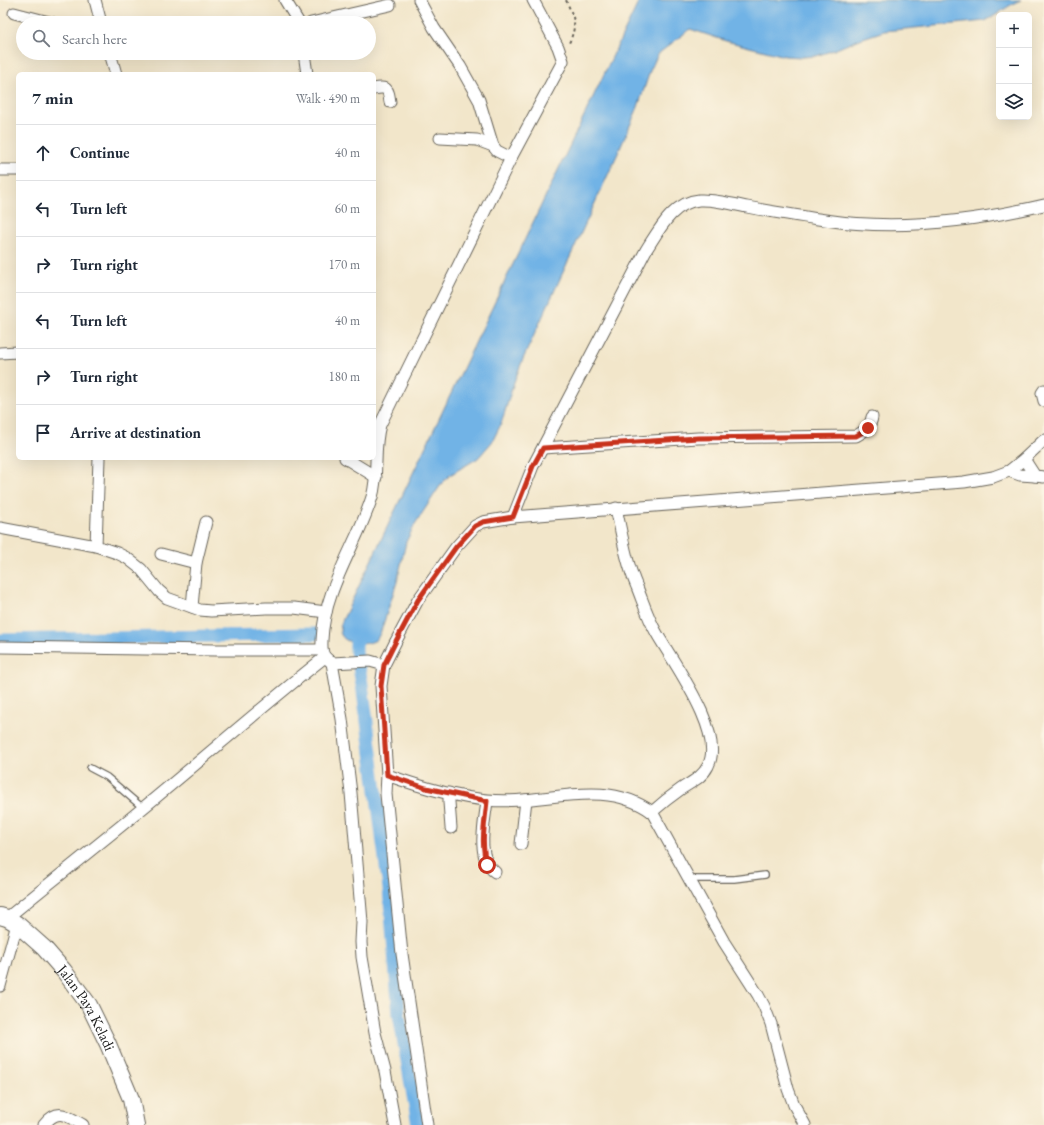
<!DOCTYPE html>
<meta charset="utf-8">
<style>
:root{--surface:#fff;--page:#f2f2f3;--text:#1f2937;--muted:#747a83;--line:#e0e1e3}
body{margin:0;font-family:"EB Garamond",serif;background:var(--page);color:var(--text)}
.controls{position:absolute;right:12px;top:12px;display:grid;overflow:hidden;border-radius:6px;box-shadow:0 4px 16px #0002}
.controls button{width:36px;height:36px;display:grid;place-items:center;padding:0;border:0;border-bottom:1px solid var(--line);background:var(--surface);color:var(--text);font:20px sans-serif}
.stop{position:absolute;width:12px;height:12px;margin:-9px;border:3px solid #c8321e;border-radius:50%;background:#fff}
.stop.end{background:#c8321e;border-color:#fff;box-shadow:0 1px 4px #0008}
.list{margin:0;padding:0;list-style:none}
h2{display:flex;justify-content:space-between;align-items:center;height:52px;margin:0;padding:0 16px;font-size:17px}
h2 small{font-size:13px;font-weight:400;color:var(--muted)}
.list li{display:grid;grid-template-columns:26px 1fr auto;gap:12px;align-items:center;box-sizing:border-box;height:56px;padding:0 16px;border-top:1px solid var(--line)}
.list b{display:block;font-size:15px;white-space:nowrap}
.list em{font-size:13px;font-style:normal;color:var(--muted)}
.icon{flex:none;width:22px;height:22px;fill:none;stroke:currentColor;stroke-width:2;stroke-linecap:round;stroke-linejoin:round}
.map{position:relative;flex:none;width:1044px;height:1125px;overflow:hidden}
.search{position:absolute;background:var(--surface);box-shadow:0 4px 16px #0002;left:16px;top:16px;width:360px;height:44px;display:flex;align-items:center;gap:10px;box-sizing:border-box;padding:0 14px;border-radius:22px;color:var(--muted);font-size:15px}
.panel{position:absolute;background:var(--surface);box-shadow:0 4px 16px #0002;left:16px;top:72px;width:360px;height:388px;border-radius:6px}
.map>svg:first-child{display:block}
.water{fill:#71b3e6;stroke:#466881}
.lines{fill:none;stroke-linecap:round;stroke-linejoin:round}
.canal{stroke:#71b3e6;stroke-width:13}
.lane-casing{stroke:#676359;stroke-width:8}
.street-casing{stroke:#676359;stroke-width:13}
.secondary-casing{stroke:#676359;stroke-width:18}
.path{stroke:#676359;stroke-width:2;stroke-dasharray:3 3;stroke-linecap:butt}
.lane{stroke:#fff;stroke-width:5.5}
.street{stroke:#fff;stroke-width:11}
.secondary{stroke:#fff;stroke-width:16}
.route{stroke:#c8321e;stroke-width:5}
.labels{text-anchor:middle;stroke-width:4;stroke-linejoin:round;paint-order:stroke}
.street-label{font-size:15px;fill:#1c1c1c;stroke:#fcf5e5}
</style>
<div class="map">
<svg width="1044" height="1125" viewBox="0 0 1044 1125">
<rect width="100%" height="100%" fill="#fcf5e5"/>
<filter id="ink" filterUnits="userSpaceOnUse"><feTurbulence type="fractalNoise" baseFrequency=".025" numOctaves="2"/><feDisplacementMap in="SourceGraphic" scale="8" xChannelSelector="R" yChannelSelector="G"/><feConvolveMatrix kernelMatrix="1 2 1 2 8 2 1 2 1" color-interpolation-filters="sRGB"/></filter>
<filter id="wash" filterUnits="userSpaceOnUse"><feTurbulence type="fractalNoise" baseFrequency=".012" numOctaves="4" result="noise"/><feDisplacementMap in="SourceGraphic" scale="16" xChannelSelector="R" yChannelSelector="G"/><feGaussianBlur stdDeviation="0.9" result="paint"/><feColorMatrix in="noise" values="0 0 0 0 0 0 0 0 0 0 0 0 0 0 0 0 0 1.4 0 .05"/><feComposite in="paint" operator="in"/></filter>
<g filter="url(#wash)">
<rect width="100%" height="100%" fill="#f2e6ca"/>
<path class="water" d="M637,0h384c-13,5 -23,15 -36,21l-101,10 -24,8 -26,11 -18,6 -14,1 -17,-1 -59,-15 -36,-12 -32,25 -8,17 -12,36 -20,46 -95,206 -9,23 -13,42 -9,18 -14,16 -28,17 -8,8 -27,41 -9,18 -9,40 -17,52c-1,1 -2,3 -3,5 -9,8 -37,6 -37,-9 0,-6 3,-11 5,-15l294,-614z"/>
<g class="lines">
<g class="canal">
<path d="M363,627l-7,16v8l6,33 27,205 10,126 19,110"/>
<path d="M0,640l315,-6"/>
</g>
</g>
</g>
<g filter="url(#ink)">
<g class="lines">
<defs>
<g id="lane">
<path d="M90,768l17,9 36,31"/>
<path d="M690,879h44l31,-4"/>
</g>
<g id="street">
<path d="M95,0l6,23"/>
<path d="M285,0l14,23"/>
<path d="M419,0l15,28 26,38 19,34 14,46 4,5 14,7"/>
<path d="M14,13l39,10"/>
<path d="M311,23l79,-18"/>
<path d="M110,53l6,21"/>
<path d="M304,53l3,21"/>
<path d="M374,89c14,-3 14,0 16,13"/>
<path d="M440,138l37,2 16,6"/>
<path d="M0,170h18"/>
<path d="M0,353l18,-1"/>
<path d="M1044,390l-2,3 2,8"/>
<path d="M543,448l155,-10 158,-2c9,-5 15,-10 16,-19"/>
<path d="M345,458l31,19"/>
<path d="M1024,459l20,-19"/>
<path d="M1009,471l11,4 15,1"/>
<path d="M616,508c6,27 10,54 21,79 6,15 11,31 19,45 16,29 70,101 52,134 -6,12 -17,16 -27,23 -10,7 -20,15 -29,23l72,130 34,53 6,11 7,18 17,65 6,16 11,20"/>
<path d="M513,517l20,-51 113,-216c13,-20 27,-48 53,-50 14,-1 34,4 48,7 26,5 52,9 78,13 73,11 147,2 219,-15"/>
<path d="M0,528l96,18 21,7 10,5 14,11 18,22 8,7 33,12 11,1 55,-3h28l32,4"/>
<path d="M96,546l3,-88"/>
<path d="M161,554l35,9"/>
<path d="M192,607l4,-44 10,-41"/>
<path d="M0,647l217,3h105"/>
<path d="M332,663l10,56 9,74 11,129 -1,20 1,15 13,76 10,38 10,54"/>
<path d="M384,665l-14,-4 -38,2c-2,-2 -5,-4 -7,-6 -4,-5 -3,-11 -3,-17 2,-52 35,-95 50,-143 7,-23 1,-48 8,-72l131,-267 52,-97 -5,-14 -25,-47"/>
<path d="M387,775l-1,19 16,160 25,171"/>
<path d="M449,793v9l2,26"/>
<path d="M487,801c-2,20 -12,57 8,71"/>
<path d="M652,812c-50,-36 -109,-6 -165,-12 -34,-3 -69,-14 -100,-25l-6,-89 3,-21 12,-24 22,-41 38,-53 19,-21 8,-4 30,-5 451,-35 29,-5 16,-6 15,-12 11,17 9,1"/>
<path d="M521,844l5,-44"/>
<path d="M7,918c45,-37 91,-73 136,-110 61,-50 120,-102 182,-151"/>
<path d="M0,986l17,-62"/>
<path d="M44,1125c14,-18 23,-9 39,0"/>
</g>
<g id="secondary">
<path id="s1" d="M0,916l7,2 10,6 27,24 20,23 25,34 19,39 23,55 5,26"/>
</g>
</defs>
<use href="#lane" class="lane-casing"/>
<use href="#street" class="street-casing"/>
<use href="#secondary" class="secondary-casing"/>
<path class="path" d="M566,0c8,19 12,23 3,43"/>
<use href="#lane" class="lane"/>
<use href="#street" class="street"/>
<use href="#secondary" class="secondary"/>
</g>
</g>
<g class="lines" filter="url(#ink)">
<path class="route" d="M487,865c-7,-21 -2,-43 0,-64l-61,-13 -39,-13 -6,-89 3,-21 12,-24 22,-41 38,-53 19,-21 8,-4 30,-5 20,-51 10,-18 155,-10 158,-2 7,-4 5,-4"/>
</g>
<g class="labels">
<g class="street-label">
<text dy="5" stroke="none"><textPath href="#s1" startOffset="129">Jalan Paya Keladi</textPath></text>
</g>
</g>
</svg>
<div class="controls">
<button>+</button>
<button>−</button>
<button><svg class="icon" aria-label="layers" viewBox="0 0 24 24"><path d="M12 4l9 5-9 5-9-5zM3 14l9 5 9-5"/></svg></button>
</div>
<div class="stop" style="left:487px;top:865px"></div>
<div class="stop end" style="left:868px;top:428px"></div>
<div class="search"><svg class="icon" aria-label="search" viewBox="0 0 24 24"><circle cx="10" cy="10" r="6"/><path d="M15 15l6 6"/></svg>Search here</div>
<section class="panel">
<h2>7 min<small>Walk · 490 m</small></h2>
<ul class="list">
<li><svg class="icon" aria-label="ahead" viewBox="0 0 24 24"><path d="M12 20V5M6 11l6-6 6 6"/></svg><div><b>Continue</b></div><em>40 m</em></li>
<li><svg class="icon" aria-label="left" viewBox="0 0 24 24"><path d="M17 20v-9H6M10 6l-5 5 5 5"/></svg><div><b>Turn left</b></div><em>60 m</em></li>
<li><svg class="icon" aria-label="right" viewBox="0 0 24 24"><path d="M7 20v-9h11M14 6l5 5-5 5"/></svg><div><b>Turn right</b></div><em>170 m</em></li>
<li><svg class="icon" aria-label="left" viewBox="0 0 24 24"><path d="M17 20v-9H6M10 6l-5 5 5 5"/></svg><div><b>Turn left</b></div><em>40 m</em></li>
<li><svg class="icon" aria-label="right" viewBox="0 0 24 24"><path d="M7 20v-9h11M14 6l5 5-5 5"/></svg><div><b>Turn right</b></div><em>180 m</em></li>
<li><svg class="icon" aria-label="arrive" viewBox="0 0 24 24"><path d="M6 21V4h12l-3 4 3 4H6"/></svg><div><b>Arrive at destination</b></div></li>
</ul>
</section>
</div>
